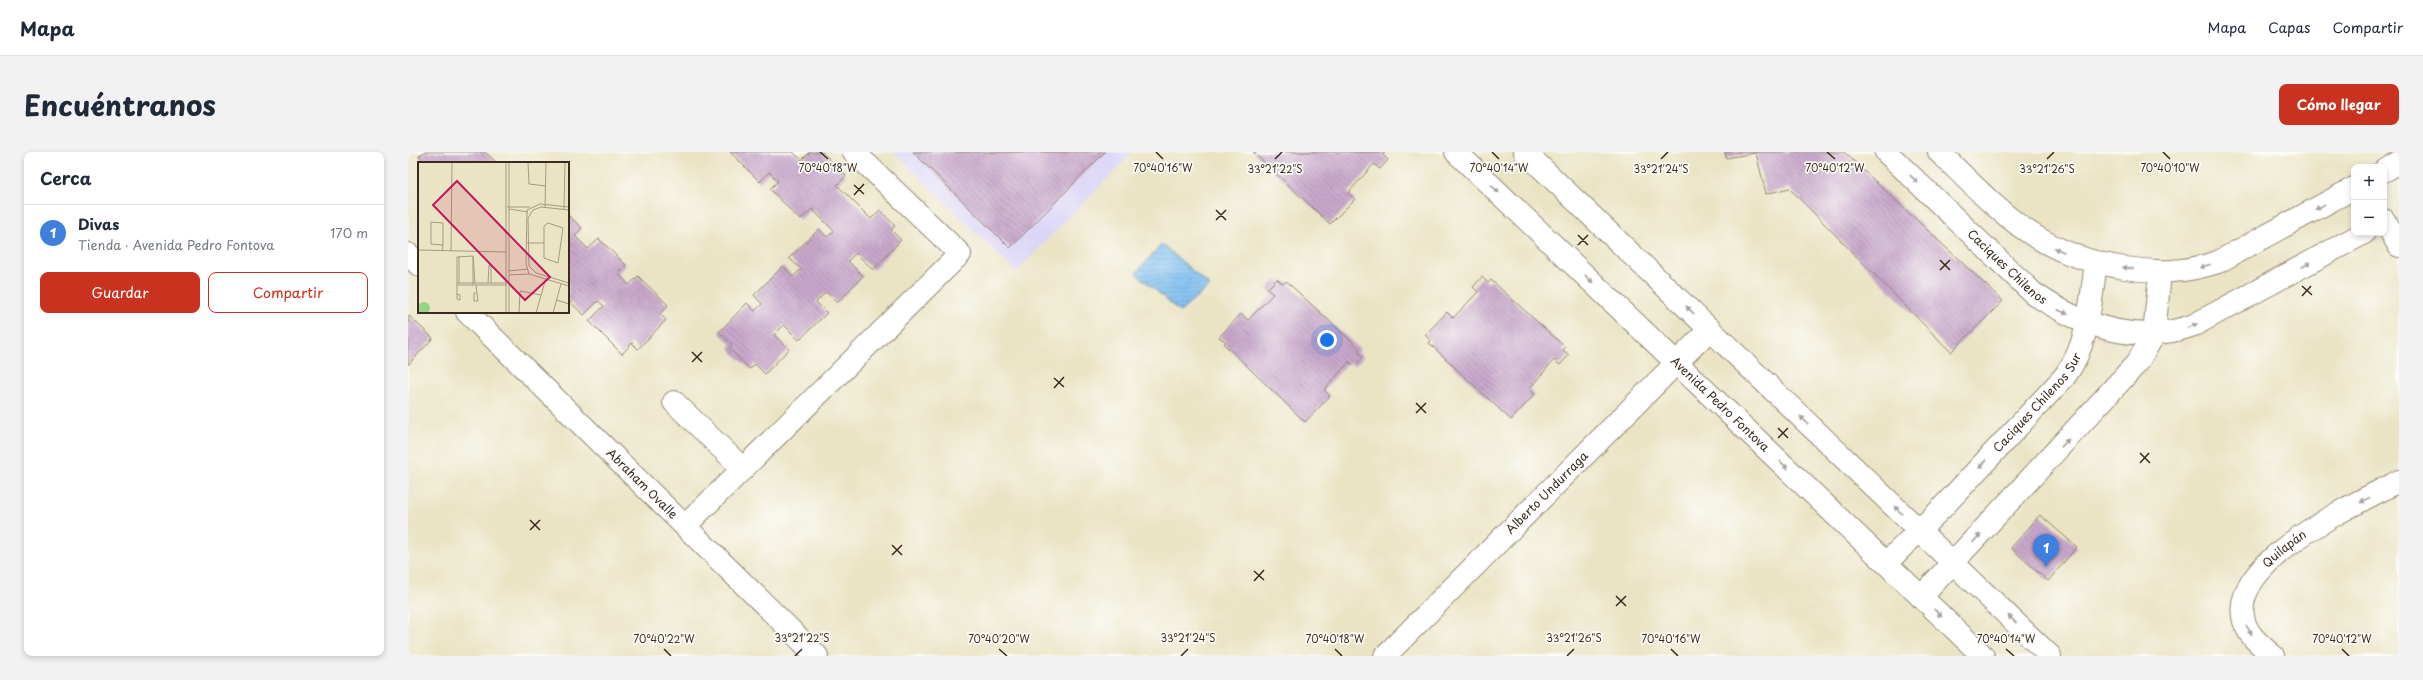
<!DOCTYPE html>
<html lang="es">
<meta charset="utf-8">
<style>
:root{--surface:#fff;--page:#f2f2f3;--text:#1f2937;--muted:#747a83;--line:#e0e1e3;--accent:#c8321e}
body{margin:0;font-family:"Playpen Sans",sans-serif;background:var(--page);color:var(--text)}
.controls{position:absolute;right:12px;top:12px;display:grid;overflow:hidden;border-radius:8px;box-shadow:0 2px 6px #0003}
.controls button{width:36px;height:36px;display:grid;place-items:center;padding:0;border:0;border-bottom:1px solid var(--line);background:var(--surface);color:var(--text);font:20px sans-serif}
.you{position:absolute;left:919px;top:188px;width:14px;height:14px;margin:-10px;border:3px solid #fff;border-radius:50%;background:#1a73e8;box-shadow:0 0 0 6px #1a73e833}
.badge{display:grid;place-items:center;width:26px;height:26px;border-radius:50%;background:var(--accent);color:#fff;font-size:13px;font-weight:700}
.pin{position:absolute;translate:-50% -33px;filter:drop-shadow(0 1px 2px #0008)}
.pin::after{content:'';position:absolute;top:21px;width:14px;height:12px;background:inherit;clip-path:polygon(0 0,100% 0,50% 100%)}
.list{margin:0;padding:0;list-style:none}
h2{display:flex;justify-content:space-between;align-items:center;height:52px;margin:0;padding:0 16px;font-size:17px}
h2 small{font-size:13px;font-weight:400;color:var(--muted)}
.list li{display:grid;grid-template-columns:26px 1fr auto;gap:12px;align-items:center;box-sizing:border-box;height:56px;padding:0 16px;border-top:1px solid var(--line)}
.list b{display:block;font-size:15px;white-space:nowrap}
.list p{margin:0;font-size:13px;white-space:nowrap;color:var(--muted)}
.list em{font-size:13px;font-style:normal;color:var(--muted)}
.actions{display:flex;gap:8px;padding:12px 16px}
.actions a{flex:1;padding:9px 0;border:1px solid var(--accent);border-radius:8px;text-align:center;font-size:14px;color:var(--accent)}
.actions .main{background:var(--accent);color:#fff}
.map{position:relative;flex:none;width:1991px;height:504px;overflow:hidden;border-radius:8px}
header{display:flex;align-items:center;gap:24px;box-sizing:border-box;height:56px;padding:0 20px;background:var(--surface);border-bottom:1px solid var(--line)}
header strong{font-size:19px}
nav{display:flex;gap:22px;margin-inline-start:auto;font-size:14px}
.intro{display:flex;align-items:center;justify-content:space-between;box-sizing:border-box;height:96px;padding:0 24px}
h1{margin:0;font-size:28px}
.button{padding:10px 18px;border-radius:8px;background:var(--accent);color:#fff;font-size:14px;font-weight:700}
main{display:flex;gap:24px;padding:0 24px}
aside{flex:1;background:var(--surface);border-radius:8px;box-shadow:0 2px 6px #0003}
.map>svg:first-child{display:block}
.built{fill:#dbd6f7}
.water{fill:url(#water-rules);stroke:#5c7488}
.building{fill:url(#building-back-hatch)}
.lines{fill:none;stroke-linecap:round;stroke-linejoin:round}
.minor-casing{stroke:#928772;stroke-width:24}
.minor{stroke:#fff;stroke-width:22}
.oneway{fill:#a79f9a}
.ticks{fill:none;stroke:#3b2a1e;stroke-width:1.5}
.labels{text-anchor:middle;stroke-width:3.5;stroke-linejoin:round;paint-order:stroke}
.street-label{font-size:12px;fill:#3b2a1e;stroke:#fdfcf7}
.inset-road{fill:none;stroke:#a49a82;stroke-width:1}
.view{fill:#c2185b;fill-opacity:0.15;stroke:#c2185b;stroke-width:2}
.inset-edge{fill:none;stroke:#3b2a1e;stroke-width:2}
.ticks-label{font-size:10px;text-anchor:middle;fill:#3b2a1e;stroke:#fdfcf7;stroke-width:3.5;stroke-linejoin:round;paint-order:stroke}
</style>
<header>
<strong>Mapa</strong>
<nav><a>Mapa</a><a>Capas</a><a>Compartir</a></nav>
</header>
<div class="intro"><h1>Encuéntranos</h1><a class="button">Cómo llegar</a></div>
<main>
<aside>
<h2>Cerca<small></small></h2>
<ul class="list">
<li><span class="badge" style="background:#3f7fe0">1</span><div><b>Divas</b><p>Tienda · Avenida Pedro Fontova</p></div><em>170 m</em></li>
</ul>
<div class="actions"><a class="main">Guardar</a><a>Compartir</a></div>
</aside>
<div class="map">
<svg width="1991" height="504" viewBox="0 0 1991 504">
<defs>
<pattern id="water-rules" width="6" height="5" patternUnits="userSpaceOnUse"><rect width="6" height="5" fill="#7cbef1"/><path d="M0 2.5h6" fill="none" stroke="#6ca3ce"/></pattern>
<pattern id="building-back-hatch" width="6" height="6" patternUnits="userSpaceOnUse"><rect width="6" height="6" fill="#c8a7cc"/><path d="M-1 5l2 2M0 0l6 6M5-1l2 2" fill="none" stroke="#a488a5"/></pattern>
</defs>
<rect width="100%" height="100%" fill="#fdfcf7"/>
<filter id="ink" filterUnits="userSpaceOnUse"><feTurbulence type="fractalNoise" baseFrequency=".025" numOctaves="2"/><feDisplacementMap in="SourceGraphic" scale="8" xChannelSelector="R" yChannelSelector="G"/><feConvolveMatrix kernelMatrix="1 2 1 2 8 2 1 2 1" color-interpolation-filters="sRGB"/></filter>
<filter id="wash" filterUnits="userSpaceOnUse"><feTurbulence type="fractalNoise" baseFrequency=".012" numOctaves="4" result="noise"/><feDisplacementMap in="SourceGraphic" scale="16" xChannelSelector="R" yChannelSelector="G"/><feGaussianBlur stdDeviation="0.9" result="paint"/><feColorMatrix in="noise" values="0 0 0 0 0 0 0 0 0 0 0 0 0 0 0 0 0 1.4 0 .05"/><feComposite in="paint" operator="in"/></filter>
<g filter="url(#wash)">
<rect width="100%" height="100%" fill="#eae4c5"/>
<path class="built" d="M486,0h239l-117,120z"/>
<path class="water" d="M754,92l48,42 -30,26 -44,-39z"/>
<g id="blocks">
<g class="building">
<path d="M16,0h61l12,11h-71l-7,-7z"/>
<path d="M322,0h63l9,8 8,-8h12l24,24 -9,9 34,34 9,-9 15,16 -4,4 10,10 -28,30 -17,-17 -8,8 15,15 -26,27 -11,-11 -10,10 11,11 -28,27 -15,-15 -10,10 15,14 -24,25 -10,-10 -5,5 -21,-20 3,-4 -13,-13 28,-29 8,8 7,-7 -8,-9 29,-29 10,11 8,-8 -12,-11 30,-29 8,8 7,-6 -22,-22 -12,11 -30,-31 8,-8 -9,-9 -9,10z"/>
<path d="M505,0h192l-95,96z"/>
<path d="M845,0h132l-2,3 5,5 -8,9 -6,-5 -26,29 7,6 -25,25z"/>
<path d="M1317,0h119l159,149 -52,51 -162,-164 -23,6 -10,-41 -30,5z"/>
<path d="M160,63l14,13 -7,8 13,13 11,-10 27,26 -8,8 11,12 9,-9 30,29 -8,9 6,6 -28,29 -6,-6 -10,11 -33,-33 15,-15 -6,-5 -14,14 -16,-15z"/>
<path d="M1074,125l6,6 3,-3 74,67 -2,3 6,5 -9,10 -6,-5 -25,29 6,5 -24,26 -82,-77 2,-2 -6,-6 22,-23 6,6 25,-26 -5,-5z"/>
<path d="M869,127l6,5 3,-3 74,68 -2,3 5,5 -8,9 -6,-4 -25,28 6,6 -25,26 -81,-78 2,-2 -7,-5 22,-23 7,6 25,-26 -6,-5z"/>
<path d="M0,163l25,23 -25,27z"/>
<path d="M1632,363l37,32 -29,34 -37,-33z"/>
</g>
</g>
</g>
<g filter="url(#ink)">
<use href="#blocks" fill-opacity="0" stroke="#928772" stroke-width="1"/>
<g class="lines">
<defs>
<g id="minor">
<path id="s1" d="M1048,0l527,504"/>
<path d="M1117,0l525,504"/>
<path id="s2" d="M1478,0l147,141c48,33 104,53 161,32l170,-92"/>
<path d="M1531,0c61,59 97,103 186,116 35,5 59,5 93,-6l136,-74"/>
<path d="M1976,19l15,-9"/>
<path d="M1976,68l15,26"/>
<path d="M0,102l11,11"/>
<path id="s3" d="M59,160l350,344"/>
<path d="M266,250l69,67"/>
<path d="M277,374l275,-272 -106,-102"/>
<path id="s4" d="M1478,411l55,-54 124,-133c24,-32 25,-73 31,-112"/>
<path d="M1513,445l216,-234 17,-28 6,-62"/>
<path id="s5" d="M977,504l325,-327"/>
<path id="s6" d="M1865,504c-11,-10 -25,-20 -29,-35 -17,-60 114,-118 155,-140"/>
</g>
</defs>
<use href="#minor" class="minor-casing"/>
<use href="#minor" class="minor"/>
</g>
<defs><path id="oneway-solid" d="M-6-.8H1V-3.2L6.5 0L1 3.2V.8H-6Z"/></defs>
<g class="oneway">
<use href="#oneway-solid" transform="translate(1506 27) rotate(44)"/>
<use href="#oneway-solid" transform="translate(1087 37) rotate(44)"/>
<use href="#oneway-solid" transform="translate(1912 55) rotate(151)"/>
<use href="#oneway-solid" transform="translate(1651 98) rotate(-157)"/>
<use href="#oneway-solid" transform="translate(1898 113) rotate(-29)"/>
<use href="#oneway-solid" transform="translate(1797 114) rotate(164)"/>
<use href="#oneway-solid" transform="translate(1720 116) rotate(-172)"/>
<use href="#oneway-solid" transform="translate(1181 127) rotate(44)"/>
<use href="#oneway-solid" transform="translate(1282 158) rotate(-137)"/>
<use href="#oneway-solid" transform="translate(1655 160) rotate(25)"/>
<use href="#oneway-solid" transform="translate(1784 174) rotate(-22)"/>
<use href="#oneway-solid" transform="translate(1396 268) rotate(-136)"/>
<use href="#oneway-solid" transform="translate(1657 291) rotate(-47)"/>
<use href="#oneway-solid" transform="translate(1575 312) rotate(133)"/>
<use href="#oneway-solid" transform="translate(1376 313) rotate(44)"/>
<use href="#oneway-solid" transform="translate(1957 348) rotate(151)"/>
<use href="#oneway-solid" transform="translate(1490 358) rotate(-136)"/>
<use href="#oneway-solid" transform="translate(1569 386) rotate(-47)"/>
<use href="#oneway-solid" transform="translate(1530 461) rotate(44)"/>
<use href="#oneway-solid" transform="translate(1604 467) rotate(-136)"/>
<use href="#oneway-solid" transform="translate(1841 478) rotate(59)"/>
</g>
</g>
<path class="ticks" d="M412,0l8,7M748,0l7,7M1084,0l7,7M1419,0l8,7M1755,0l7,7M867,7l7,-7M1253,7l7,-7M1639,7l7,-7M446,33l10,9M446,43l10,-11M808,58l10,10M808,68l10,-10M1170,83l10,10M1170,93l10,-10M1532,108l10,10M1532,118l10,-10M1894,134l10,9M1894,144l9,-10M284,200l10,10M284,210l10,-10M646,226l10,9M646,236l10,-11M1008,251l10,10M1008,261l10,-10M1370,276l10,10M1370,286l10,-10M1732,301l10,10M1732,311l9,-10M122,368l10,10M122,378l10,-10M484,393l10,10M484,403l10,-10M846,419l10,9M846,429l10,-11M1208,444l10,10M1208,454l10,-10M256,497l7,7M591,497l8,7M927,497l7,7M1263,497l7,7M1598,497l8,7M1934,497l7,7M387,504l7,-7M773,504l7,-7M1159,504l7,-7"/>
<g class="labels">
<g class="street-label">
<text dy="4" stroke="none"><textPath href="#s2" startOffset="167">Caciques Chilenos</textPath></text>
<text dy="4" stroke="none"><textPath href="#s4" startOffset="221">Caciques Chilenos Sur</textPath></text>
<text dy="4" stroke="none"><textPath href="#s1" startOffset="365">Avenida Pedro Fontova</textPath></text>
<text dy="4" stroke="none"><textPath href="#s3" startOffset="245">Abraham Ovalle</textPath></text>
<text dy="4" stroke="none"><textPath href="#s5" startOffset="230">Alberto Undurraga</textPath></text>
<text dy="4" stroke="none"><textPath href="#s6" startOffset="134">Quilapán</textPath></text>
</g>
</g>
<g transform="translate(10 10)">
<rect width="151" height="151" fill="#eae4c5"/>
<path d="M0 146a6 6 0 1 1 12 0a6 6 0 1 1-12 0Z" fill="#96d48a"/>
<path class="inset-road" d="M88,0v151M91,0v151M110,0l1,22 17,2M89,45h23M127,45l1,-45M91,47l19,3M146,47l1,-47M115,48l-5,8 1,48 7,7 33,10M115,48l8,-3 28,3M0,60v24M130,61l15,5 -5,35 -14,-5v-32zM108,81h18M0,88l88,2M24,89l1,-6v-22l-12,-1v22l12,1M33,89l1,-89M41,94v27M55,94v29M55,94l2,27M90,109l20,-2M111,112l-3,-10 1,-54 13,-6 29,3M91,113l20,-1 40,12M39,121h50M70,121l1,-18 2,1v17M39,123h50M58,123l2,16h-4v-8h2M39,132l3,1v5l-3,-1v-42l16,-1M139,138l12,4M101,151l1,-22 21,4M118,151l10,-35M135,151l8,-29"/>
<path class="view" d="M39,19l93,96 -25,23 -92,-95z"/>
<rect width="151" height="151" class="inset-edge"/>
</g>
<g class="ticks-label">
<text x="420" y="20">70°40'18"W</text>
<text x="755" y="20">70°40'16"W</text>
<text x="1091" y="20">70°40'14"W</text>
<text x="1427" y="20">70°40'12"W</text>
<text x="1762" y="20">70°40'10"W</text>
<text x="867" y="21">33°21'22"S</text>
<text x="1253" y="21">33°21'24"S</text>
<text x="1639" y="21">33°21'26"S</text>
<text x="394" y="490">33°21'22"S</text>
<text x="780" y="490">33°21'24"S</text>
<text x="1166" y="490">33°21'26"S</text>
<text x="256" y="491">70°40'22"W</text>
<text x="591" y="491">70°40'20"W</text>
<text x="927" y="491">70°40'18"W</text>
<text x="1263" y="491">70°40'16"W</text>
<text x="1598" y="491">70°40'14"W</text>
<text x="1934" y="491">70°40'12"W</text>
</g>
</svg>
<div class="controls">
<button>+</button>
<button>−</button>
</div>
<div class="you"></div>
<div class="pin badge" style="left:1638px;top:415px;background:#3f7fe0">1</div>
</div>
</main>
